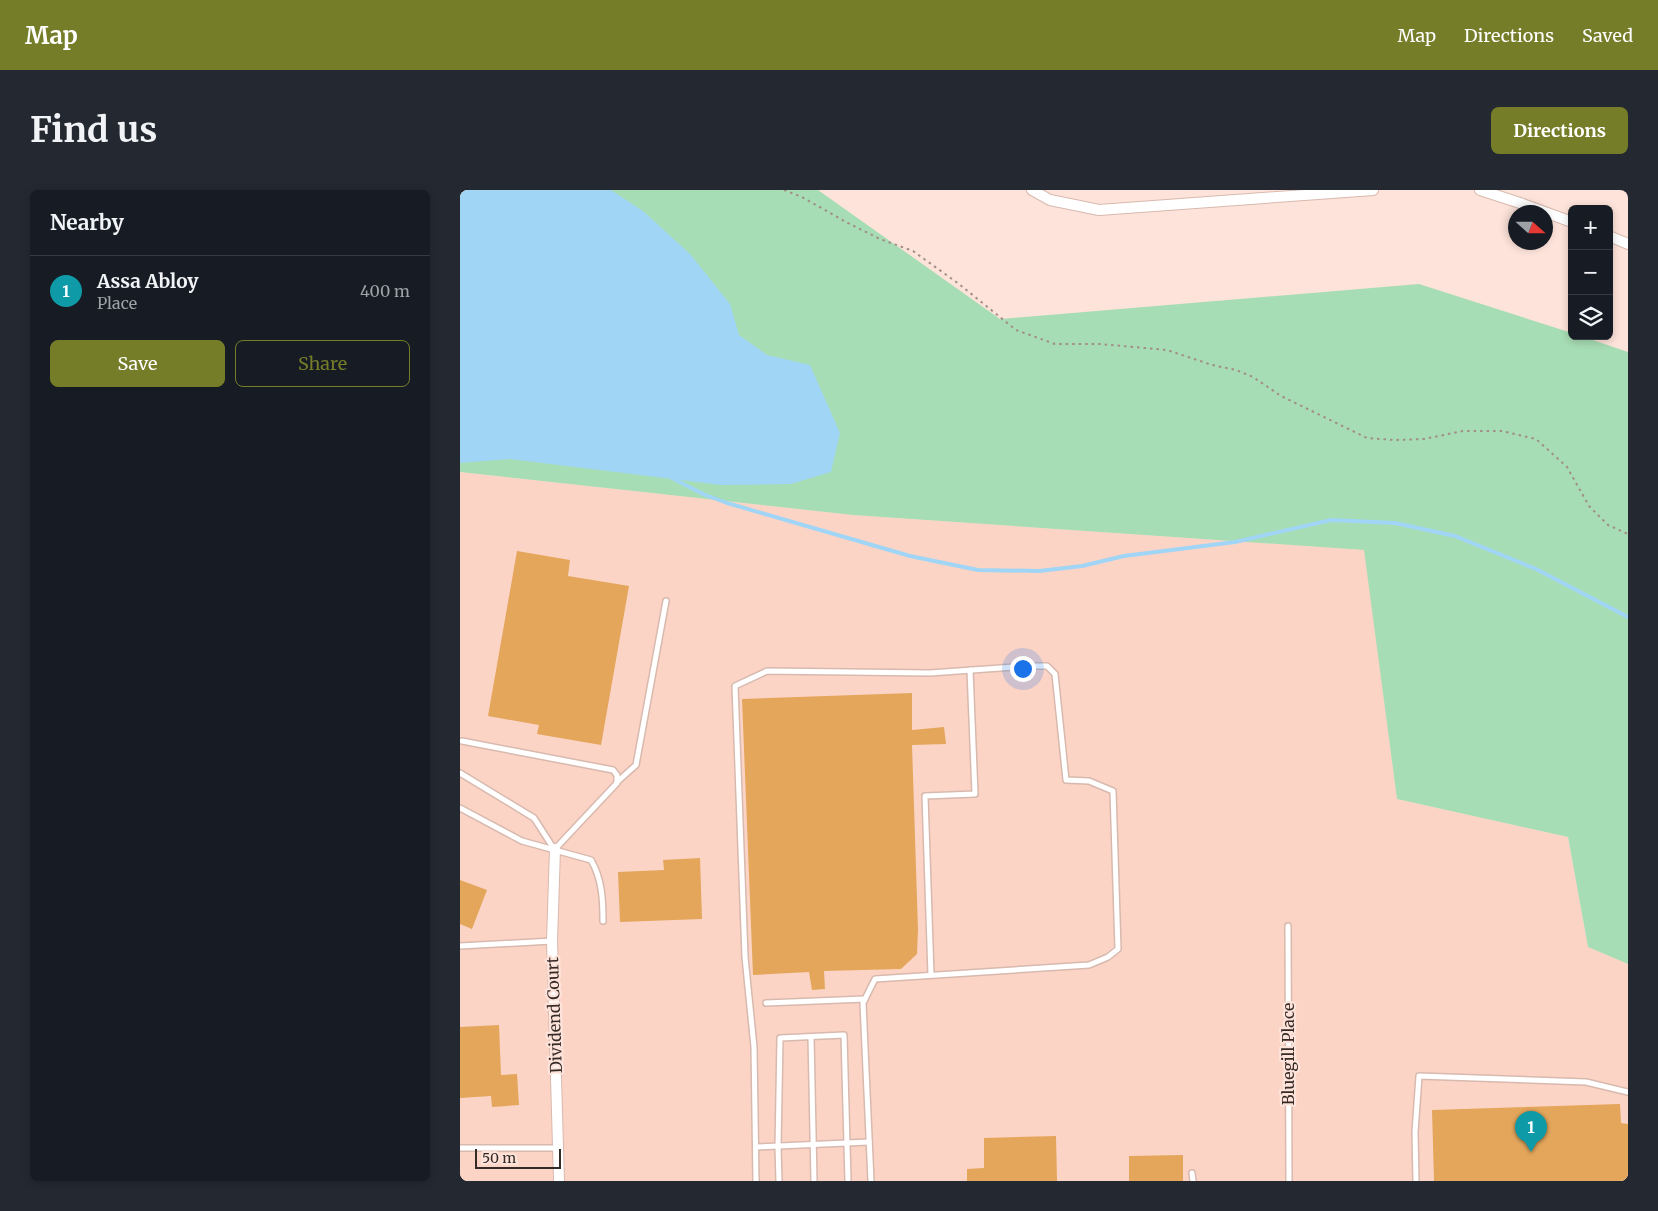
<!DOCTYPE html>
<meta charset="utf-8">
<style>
:root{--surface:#171b24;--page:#242831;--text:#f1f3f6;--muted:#9ea1a6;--line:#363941;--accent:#757d28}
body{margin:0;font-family:Merriweather,serif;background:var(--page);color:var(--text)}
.controls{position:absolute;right:15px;top:15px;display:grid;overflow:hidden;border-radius:8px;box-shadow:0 2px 8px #0003}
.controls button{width:45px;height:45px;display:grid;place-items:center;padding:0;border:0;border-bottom:1px solid var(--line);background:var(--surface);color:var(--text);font:25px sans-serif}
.compass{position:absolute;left:1048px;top:15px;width:45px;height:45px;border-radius:50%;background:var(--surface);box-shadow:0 2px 8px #0003;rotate:111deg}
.scale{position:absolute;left:15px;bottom:12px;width:86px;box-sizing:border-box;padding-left:5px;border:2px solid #362a26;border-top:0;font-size:14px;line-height:18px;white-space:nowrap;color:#362a26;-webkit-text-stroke:4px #fde3da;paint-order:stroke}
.you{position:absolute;left:562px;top:478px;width:18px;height:18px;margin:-12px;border:4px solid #fff;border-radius:50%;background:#1a73e8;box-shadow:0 0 0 8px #1a73e833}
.badge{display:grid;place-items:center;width:32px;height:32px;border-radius:50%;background:var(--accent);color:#fff;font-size:16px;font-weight:700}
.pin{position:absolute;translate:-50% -41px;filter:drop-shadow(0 1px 2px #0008)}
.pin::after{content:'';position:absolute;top:26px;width:18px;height:15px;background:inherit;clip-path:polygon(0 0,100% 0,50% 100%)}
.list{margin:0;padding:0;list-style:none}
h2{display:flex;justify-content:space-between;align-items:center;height:65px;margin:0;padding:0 20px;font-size:21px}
h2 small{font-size:16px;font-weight:400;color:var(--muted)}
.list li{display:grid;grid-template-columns:32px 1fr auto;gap:15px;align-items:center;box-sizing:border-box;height:70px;padding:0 20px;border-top:1px solid var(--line)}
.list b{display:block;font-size:19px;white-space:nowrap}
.list p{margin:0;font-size:16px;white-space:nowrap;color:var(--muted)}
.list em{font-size:16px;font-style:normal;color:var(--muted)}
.actions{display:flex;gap:10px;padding:15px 20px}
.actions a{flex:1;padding:11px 0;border:1px solid var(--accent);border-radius:8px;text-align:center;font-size:18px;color:var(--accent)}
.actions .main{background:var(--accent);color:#fff}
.icon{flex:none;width:28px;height:28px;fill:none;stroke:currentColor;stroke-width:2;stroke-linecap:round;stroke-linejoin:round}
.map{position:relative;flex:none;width:1168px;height:991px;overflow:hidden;border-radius:8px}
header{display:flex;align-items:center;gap:30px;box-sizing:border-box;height:70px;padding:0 25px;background:var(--accent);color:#fff}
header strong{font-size:24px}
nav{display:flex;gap:28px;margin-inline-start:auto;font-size:18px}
.intro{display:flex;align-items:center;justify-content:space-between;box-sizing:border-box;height:120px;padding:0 30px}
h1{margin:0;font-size:35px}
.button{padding:12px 22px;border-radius:8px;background:var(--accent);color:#fff;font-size:18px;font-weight:700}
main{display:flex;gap:30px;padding:0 30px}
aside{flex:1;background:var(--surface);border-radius:8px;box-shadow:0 2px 8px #0003}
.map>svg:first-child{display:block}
.built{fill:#fcd4c6}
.green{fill:#a7ddb4}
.water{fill:#a1d5f5}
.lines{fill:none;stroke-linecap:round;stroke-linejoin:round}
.stream{stroke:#a1d5f5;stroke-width:4}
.building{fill:#e3a65b}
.service-casing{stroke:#d8b9ae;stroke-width:8}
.minor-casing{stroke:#d8b9ae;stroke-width:12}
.path{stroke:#a18e87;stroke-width:2;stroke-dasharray:2.5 4;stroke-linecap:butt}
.service{stroke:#fff;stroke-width:5}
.minor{stroke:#fff;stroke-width:10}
.labels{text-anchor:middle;stroke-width:4.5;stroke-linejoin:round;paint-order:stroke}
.street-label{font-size:16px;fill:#362a26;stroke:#fde3da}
</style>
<header>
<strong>Map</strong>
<nav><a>Map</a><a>Directions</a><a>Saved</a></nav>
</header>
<div class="intro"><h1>Find us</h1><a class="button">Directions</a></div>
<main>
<aside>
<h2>Nearby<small></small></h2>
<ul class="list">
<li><span class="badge" style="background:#0f9aa8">1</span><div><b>Assa Abloy</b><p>Place</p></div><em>400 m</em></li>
</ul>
<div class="actions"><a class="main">Save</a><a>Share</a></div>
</aside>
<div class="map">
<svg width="1168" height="991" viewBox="0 0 1168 991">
<rect width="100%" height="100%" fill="#fde3da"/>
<path class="built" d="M0,282l393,43 512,35 32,249 171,38 20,110 40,17v217h-1168z"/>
<path class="green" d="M0,0h358l182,129 419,-35 153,49v3h9l47,16v612l-40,-17 -20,-110 -171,-38 -33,-249 -511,-35 -393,-43z"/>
<path class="water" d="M0,0h151l32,21 47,43 40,50 9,31 28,20 43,10 30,68 -9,39 -40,12 -70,1 -211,-26 -50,4z"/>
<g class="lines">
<path class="stream" d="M212,288l31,16 24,9 183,53 68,14 61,1 43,-5 42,-10 111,-14 96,-22 64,3 60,13 81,33 92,48"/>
</g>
<g class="building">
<path d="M57,361l53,9 -2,16 61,10 -28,159 -64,-11 2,-9 -51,-9z"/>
<path d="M452,503v37l32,-3 2,17 -34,1 6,184 -1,25 -16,15 -77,2 1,18 -13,1 -3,-18 -56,3 -11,-276z"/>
<path d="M240,668l2,61 -82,3 -2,-50 46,-2 -1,-10z"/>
<path d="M0,690l27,10 -15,39 -12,-5z"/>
<path d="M39,835l2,50 16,-1 2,31 -27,2 -1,-11 -31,2v-71z"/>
<path d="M1160,914l1,19 7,1v57h-194l-2,-71z"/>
<path d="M596,946l1,45h-90v-12l17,-1v-30z"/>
<path d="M723,965v26h-54v-25z"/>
</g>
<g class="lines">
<defs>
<g id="service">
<path d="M2,551l151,29 4,5v8l-62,66"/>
<path d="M0,583l74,45 20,31"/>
<path d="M157,592l19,-17 30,-164"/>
<path d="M0,618l62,33 69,19c11,19 12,39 12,61"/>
<path d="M828,736l1,255"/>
<path d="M0,756l92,-5"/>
<path d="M471,785l-6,-179 50,-2 -5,-124"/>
<path d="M306,813l99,-4"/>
<path d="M351,847l3,144"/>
<path d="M296,957l113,-5"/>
<path d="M0,958h98"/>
<path d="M732,983l1,8"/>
<path d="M296,991l-2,-134 -9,-90 -10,-271 32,-15 163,2 97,-7h20l8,8 11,106 23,1 24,10 5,158 -10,8 -19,8 -214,14 -12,24 8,178"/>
<path d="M319,991l-1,-34 2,-109 64,-3 4,146"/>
<path d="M956,991l-1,-49 4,-56 167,6 42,10"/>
</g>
<g id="minor">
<path d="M572,0l18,10 49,10 274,-20"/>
<path d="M1020,0l40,13 52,19"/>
<path d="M1149,46l19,8"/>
<path d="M95,659l-3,92 7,240"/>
</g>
</defs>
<use href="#service" class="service-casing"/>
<use href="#minor" class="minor-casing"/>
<path class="path" d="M324,0l18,7 44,25 34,17 33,12 46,33 57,46 39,14h45l67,6 45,15 24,5 17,7 28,19 86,42 28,2 29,-1 39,-8h39l34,8 31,28 22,39 19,19 20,9"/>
<use href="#service" class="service"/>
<use href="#minor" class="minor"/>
</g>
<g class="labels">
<g class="street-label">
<text transform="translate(94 825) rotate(-92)" y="6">Dividend Court</text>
<text transform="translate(828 864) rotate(-90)" y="6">Bluegill Place</text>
</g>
</g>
</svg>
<div class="controls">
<button>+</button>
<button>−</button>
<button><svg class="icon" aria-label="layers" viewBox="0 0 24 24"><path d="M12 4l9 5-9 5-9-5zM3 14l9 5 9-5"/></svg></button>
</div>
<svg class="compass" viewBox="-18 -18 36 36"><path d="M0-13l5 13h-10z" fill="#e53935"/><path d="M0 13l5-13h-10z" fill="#9ea1a6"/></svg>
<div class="scale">50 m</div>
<div class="you"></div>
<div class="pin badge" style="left:1071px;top:962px;background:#0f9aa8">1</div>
</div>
</main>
